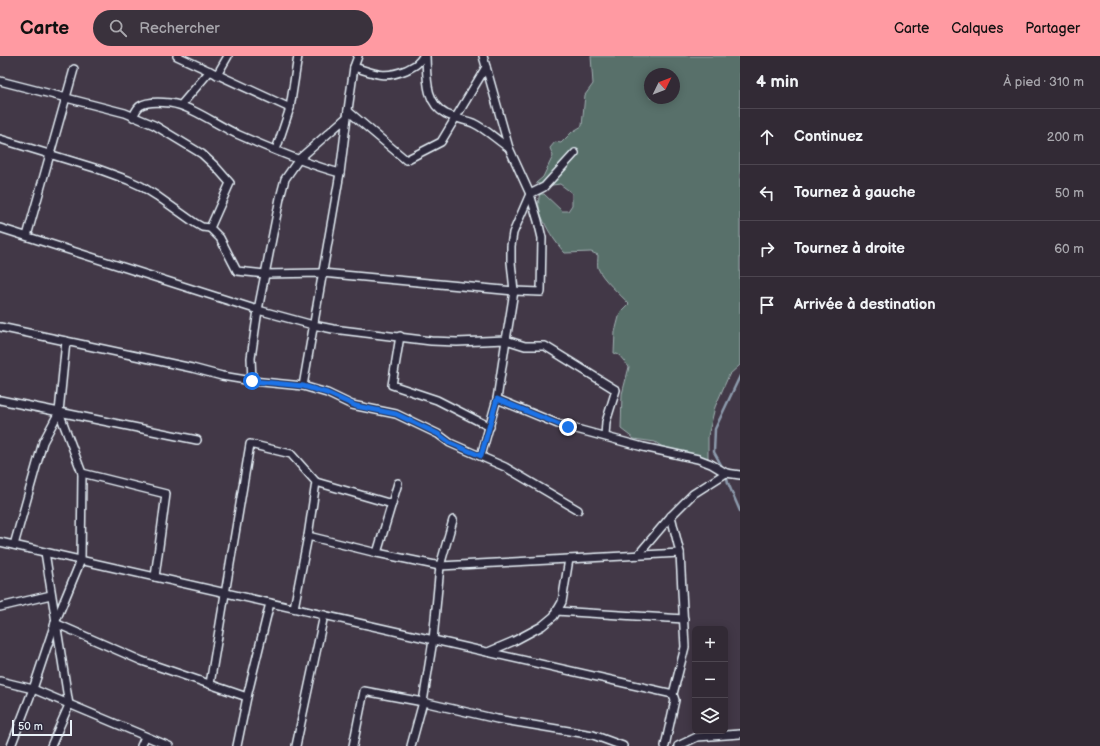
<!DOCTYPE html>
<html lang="fr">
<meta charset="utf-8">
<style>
:root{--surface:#322a35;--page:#3a323d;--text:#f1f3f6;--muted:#a8a7ad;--line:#4d4650;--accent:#ff9aa2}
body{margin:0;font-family:"Balsamiq Sans",sans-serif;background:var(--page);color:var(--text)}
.controls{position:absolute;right:12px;bottom:12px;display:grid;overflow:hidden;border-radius:6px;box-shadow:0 2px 10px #0003}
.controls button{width:36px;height:36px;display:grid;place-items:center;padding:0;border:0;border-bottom:1px solid var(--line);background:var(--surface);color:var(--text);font:20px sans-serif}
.compass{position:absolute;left:644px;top:12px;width:36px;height:36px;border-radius:50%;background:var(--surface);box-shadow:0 2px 10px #0003;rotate:47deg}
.scale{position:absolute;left:12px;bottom:10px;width:60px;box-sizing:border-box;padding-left:4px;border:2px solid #e8f1f8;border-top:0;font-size:11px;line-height:14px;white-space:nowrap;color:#e8f1f8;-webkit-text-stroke:3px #2f2a3d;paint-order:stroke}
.stop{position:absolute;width:12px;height:12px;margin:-9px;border:3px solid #1a73e8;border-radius:50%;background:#fff}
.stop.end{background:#1a73e8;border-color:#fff;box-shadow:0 1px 4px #0008}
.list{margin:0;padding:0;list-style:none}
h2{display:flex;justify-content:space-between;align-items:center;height:52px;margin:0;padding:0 16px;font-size:17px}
h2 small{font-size:13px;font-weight:400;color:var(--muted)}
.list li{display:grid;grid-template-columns:26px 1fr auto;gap:12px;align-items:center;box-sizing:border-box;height:56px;padding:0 16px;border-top:1px solid var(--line)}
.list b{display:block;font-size:15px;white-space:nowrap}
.list em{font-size:13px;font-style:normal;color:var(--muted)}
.icon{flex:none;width:22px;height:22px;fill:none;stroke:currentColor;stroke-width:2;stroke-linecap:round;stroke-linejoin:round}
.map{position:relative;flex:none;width:740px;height:690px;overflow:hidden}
header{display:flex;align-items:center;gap:24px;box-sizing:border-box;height:56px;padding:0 20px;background:var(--accent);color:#111}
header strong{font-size:19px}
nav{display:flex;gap:22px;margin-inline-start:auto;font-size:14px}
.search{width:280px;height:36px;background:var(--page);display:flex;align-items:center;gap:10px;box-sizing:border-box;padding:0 14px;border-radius:22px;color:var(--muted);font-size:15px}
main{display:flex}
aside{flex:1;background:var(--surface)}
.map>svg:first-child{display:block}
.green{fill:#586f6a;stroke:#a0b0b1;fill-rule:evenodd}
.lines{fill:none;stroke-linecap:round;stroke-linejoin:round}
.stream{stroke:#8d9bad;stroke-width:2.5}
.minor-casing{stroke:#e8f1f8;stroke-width:10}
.minor{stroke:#2f2a3d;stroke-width:7}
.route{stroke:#1a73e8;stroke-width:5}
</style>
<header>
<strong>Carte</strong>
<div class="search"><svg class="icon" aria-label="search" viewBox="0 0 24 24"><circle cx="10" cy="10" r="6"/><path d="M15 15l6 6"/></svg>Rechercher</div>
<nav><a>Carte</a><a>Calques</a><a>Partager</a></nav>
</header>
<main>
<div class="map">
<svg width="740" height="690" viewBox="0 0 740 690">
<rect width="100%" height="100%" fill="#423847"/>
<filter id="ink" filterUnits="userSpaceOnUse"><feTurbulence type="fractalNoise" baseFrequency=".025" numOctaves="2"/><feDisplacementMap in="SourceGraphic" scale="8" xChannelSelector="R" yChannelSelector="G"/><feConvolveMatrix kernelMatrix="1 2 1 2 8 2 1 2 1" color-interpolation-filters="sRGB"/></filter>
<g filter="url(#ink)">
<path class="green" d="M591,0h149v309l-11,10 -14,32 -7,29v22l-41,-8 -12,-8 -21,-3 -13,-10 1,-35 7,-27 -10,-12 -5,-2 1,-21 5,-19 9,-9c-9,-10 -27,-25 -31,-36 -1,-4 0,-9 0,-13l-7,-3 -26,1c-11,-12 -32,-42 -25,-59h4l18,17h6l4,-6v-12l-12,-9 -15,2 -9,-3 7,-6 10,-21 -3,-8 5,-6 6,1 11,-11 10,-6 3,-31 8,-11zM650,18h24v24h-24z"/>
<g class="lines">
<g class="stream">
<path d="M724,414l-10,-18 1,-23 25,-53"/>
<path d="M726,418l2,9 12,28"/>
</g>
<defs>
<g id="minor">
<path d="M177,0l113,52"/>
<path d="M426,0c1,21 -1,47 20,58 9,4 18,6 27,9 13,6 24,17 36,25"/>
<path d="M354,11c22,7 30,12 52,3 8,-4 13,-6 17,-14"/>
<path d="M217,19l11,-19"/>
<path d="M0,25l125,32 29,12 48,29 14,13 14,16 -20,45 -8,-1 -7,-4 -38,-27 -16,-10 -13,-6 -30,-11 -98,-30"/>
<path d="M181,49l29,-34"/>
<path d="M348,55l58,49 35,-18 45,-75"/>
<path d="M133,61c2,-4 3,-8 7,-11 7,-5 21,-4 30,-3 22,3 48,23 69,32 32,14 67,29 101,38"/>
<path d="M276,94l14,-42 8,-52"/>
<path d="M0,172l258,82 55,15 20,4 98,12 26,1 49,-2 19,6h20l71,44 -10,32 -1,14"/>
<path d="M210,172l10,10 17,33 28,3 57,-1 192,18 27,1 1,-54 -4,-17 -8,-27 -21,-46 -26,-92"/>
<path d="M27,180l47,-167"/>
<path d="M0,271l192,41 30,8 30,5 51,5 24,7 25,12 44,9 42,20 12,9 55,24 73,43"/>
<path d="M400,280l-8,49 45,15 53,27"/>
<path d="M252,325l-1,-23 7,-48 22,-112 5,-19 14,-20 48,-42 7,-50 4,-11"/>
<path d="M303,330l37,-213 7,-56"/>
<path d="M497,343l61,25 85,23 55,12 13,5 15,9 14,2"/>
<path d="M0,344l197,40"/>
<path d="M481,400l16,-57 9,-59 4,-24 4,-25 -3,-29v-16l2,-13 17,-39 14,-7 31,-34"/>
<path d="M82,417l84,21 -11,83"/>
<path d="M316,426l76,22"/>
<path d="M308,480l69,17 63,13 240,-13"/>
<path d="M0,486l673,152"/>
<path d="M14,489l29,-103 16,-30"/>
<path d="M45,496l24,153 -18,41"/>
<path d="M377,497l21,-70"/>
<path d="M638,499l33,-39 22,-22 33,-21"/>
<path d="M0,551l51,-12"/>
<path d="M556,555l128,8"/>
<path d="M55,567l87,38 105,36"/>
<path d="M488,596l26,-11 28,-15 12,-10 8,-14 7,-43"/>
<path d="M0,625l33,8 136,57"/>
<path d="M210,628l40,-240 41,10 25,28 -8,54 -14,72"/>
<path d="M11,690l22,-57 22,-66 26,-63 1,-87 -23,-61 7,-71"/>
<path d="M141,690l4,-9"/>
<path d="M237,690l10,-49 23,-94"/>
<path d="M296,690l28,-131"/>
<path d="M353,690l11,-55 59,11 74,17 96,16 30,11"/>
<path d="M411,690l12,-44 10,-62 7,-74 13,-46"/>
<path d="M665,690l10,-46 -2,-6 12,-47 -5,-94 -9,-37"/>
<path d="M678,690l19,-9 43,-3"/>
</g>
</defs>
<use href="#minor" class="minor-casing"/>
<use href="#minor" class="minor"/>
</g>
</g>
<g class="lines" filter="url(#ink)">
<path class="route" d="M252,325l51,5 24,7 29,13 40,8 42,20 12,9 31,13 16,-57 61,25 10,3"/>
</g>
</svg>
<div class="controls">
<button>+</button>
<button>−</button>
<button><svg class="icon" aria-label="layers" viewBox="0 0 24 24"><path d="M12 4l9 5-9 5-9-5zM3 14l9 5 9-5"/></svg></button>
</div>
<svg class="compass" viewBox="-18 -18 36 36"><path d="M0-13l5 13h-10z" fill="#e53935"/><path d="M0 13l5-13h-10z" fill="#a8a7ad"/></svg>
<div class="scale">50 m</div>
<div class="stop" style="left:252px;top:325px"></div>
<div class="stop end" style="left:568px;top:371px"></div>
</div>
<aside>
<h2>4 min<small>À pied · 310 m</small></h2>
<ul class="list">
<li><svg class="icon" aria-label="ahead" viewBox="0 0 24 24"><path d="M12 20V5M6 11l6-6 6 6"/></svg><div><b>Continuez</b></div><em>200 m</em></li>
<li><svg class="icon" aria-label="left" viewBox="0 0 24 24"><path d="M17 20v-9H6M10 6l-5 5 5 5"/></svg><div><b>Tournez à gauche</b></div><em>50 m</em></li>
<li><svg class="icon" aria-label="right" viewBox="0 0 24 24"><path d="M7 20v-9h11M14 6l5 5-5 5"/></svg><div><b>Tournez à droite</b></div><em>60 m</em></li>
<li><svg class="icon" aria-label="arrive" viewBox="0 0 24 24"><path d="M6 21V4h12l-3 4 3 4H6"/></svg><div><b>Arrivée à destination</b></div></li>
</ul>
</aside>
</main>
